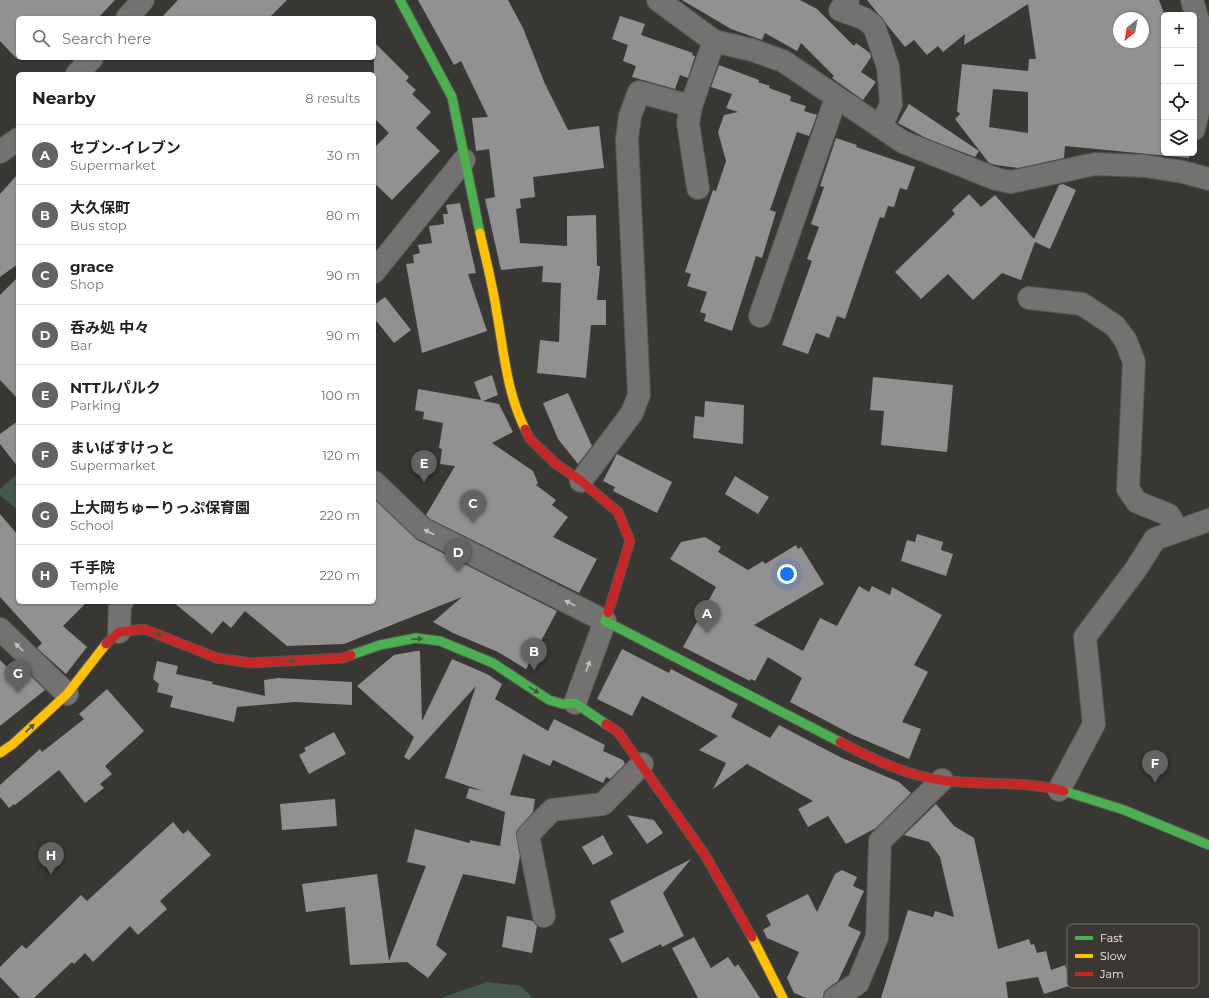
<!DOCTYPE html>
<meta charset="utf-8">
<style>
:root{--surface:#fff;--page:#f2f2f2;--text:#222;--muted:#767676;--line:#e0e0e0;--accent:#646361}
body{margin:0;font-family:Montserrat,"Noto Sans JP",sans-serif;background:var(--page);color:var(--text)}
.controls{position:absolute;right:12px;top:12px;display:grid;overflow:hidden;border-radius:6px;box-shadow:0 1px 3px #0004}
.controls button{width:36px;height:36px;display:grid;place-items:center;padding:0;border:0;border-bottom:1px solid var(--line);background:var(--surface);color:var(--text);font:20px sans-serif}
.compass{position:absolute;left:1113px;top:12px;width:36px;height:36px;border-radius:50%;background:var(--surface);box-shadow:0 1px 3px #0004;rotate:211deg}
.you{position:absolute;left:787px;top:574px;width:14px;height:14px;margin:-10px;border:3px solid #fff;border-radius:50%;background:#1a73e8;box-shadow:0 0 0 6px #1a73e833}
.badge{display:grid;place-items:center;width:26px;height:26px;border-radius:50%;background:var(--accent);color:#fff;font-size:13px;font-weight:700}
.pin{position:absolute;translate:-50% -33px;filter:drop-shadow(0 1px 2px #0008)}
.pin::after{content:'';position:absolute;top:21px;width:14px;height:12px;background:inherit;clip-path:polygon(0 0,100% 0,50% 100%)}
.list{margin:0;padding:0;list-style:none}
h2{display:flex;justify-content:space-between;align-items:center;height:52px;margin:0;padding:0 16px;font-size:17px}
h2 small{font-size:13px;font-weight:400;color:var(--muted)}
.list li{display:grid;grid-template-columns:26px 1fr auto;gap:12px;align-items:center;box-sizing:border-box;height:60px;padding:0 16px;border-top:1px solid var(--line)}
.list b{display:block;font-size:15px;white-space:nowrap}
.list p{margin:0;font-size:13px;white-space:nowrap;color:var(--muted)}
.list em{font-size:13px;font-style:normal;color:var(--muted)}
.icon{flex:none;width:22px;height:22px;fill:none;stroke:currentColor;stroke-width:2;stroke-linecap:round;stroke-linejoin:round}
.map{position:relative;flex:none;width:1209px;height:998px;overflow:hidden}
.search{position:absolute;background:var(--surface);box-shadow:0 1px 3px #0004;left:16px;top:16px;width:360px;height:44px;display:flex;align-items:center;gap:10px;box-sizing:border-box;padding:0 14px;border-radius:6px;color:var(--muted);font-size:15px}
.panel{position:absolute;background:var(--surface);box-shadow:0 1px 3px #0004;left:16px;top:72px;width:360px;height:532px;border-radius:6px}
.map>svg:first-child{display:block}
.green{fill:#45594c}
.building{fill:#929090;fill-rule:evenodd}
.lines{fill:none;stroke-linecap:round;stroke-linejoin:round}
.street-casing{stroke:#585653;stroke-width:24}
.fast-casing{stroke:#585653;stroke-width:11}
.slow-casing{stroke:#585653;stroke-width:11}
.jam-casing{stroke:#585653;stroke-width:11}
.street{stroke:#747270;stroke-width:22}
.fast{stroke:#4caf50;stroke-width:9}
.slow{stroke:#ffc107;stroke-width:9}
.jam{stroke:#c62828;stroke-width:9}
.oneway{fill:#c3c0bd}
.oneway2{fill:#405b3b}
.key{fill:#3b3732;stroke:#73706b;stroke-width:1}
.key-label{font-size:11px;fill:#f7f4f1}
</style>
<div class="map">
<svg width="1209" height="998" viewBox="0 0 1209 998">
<rect width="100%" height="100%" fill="#393734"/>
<g class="green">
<path d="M18,473v37l-18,-15v-6z"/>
<path d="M487,982l34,4 12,12h-92z"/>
</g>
<g class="building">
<path d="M0,0h115l-17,18h-80v42l-18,-19z"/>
<path d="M178,0h109l-18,18h-108z"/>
<path d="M418,0h90l15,28 22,56 23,46 31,-4 5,42 -71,9 2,20 -15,2 1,9 -5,1 4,34 47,3v-30l29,-1 1,51h3l-3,34h9v25h-15l-5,53 -49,-5 3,-33 19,2 2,-59 -19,-1 1,-16 -42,4 -16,-71 10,-2 -6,-48 -13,2 -4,-33 16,-1 -27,-56 -7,4z"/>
<path d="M682,0h118l17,9 37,37 2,-3 14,10 1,4 -10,15 15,10 -13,18 -31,-22 2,-2 -33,-33 -4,8 -32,-18 -3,7 -31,-11z"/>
<path d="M867,0h292l5,13v140h26l-1,5 -124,-12 -1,12 -46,10 -22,-3 -7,-2 -34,-44 5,-5 -3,-3 5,-47 66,7 1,-12h7l-8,-55 -64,41 1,-11 -22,18 -5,-6 -11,9 -13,-15 -9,7zM1119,18h24v24h-24zM993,89l35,3v41l-39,-6z"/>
<path d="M620,16l25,8 -4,11 52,18 -1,2 3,1 -7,22 -8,-3 -5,14 -43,-12 4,-11 -13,-5 5,-16 -16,-6z"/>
<path d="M374,42l35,35 -3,4 10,9 -4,4 19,18 -15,16 24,23 -48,49 -18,-17v-35l15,-15 -15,-15z"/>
<path d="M719,65l40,15 -1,2 12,4 -1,2 22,8 -1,5 16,5 -2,5 13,4 -8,21 -12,-4 -27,78 6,2 -14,46 -6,-2 -24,75 -28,-10 2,-7 -6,-2 7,-20 -20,-6 4,-12 -6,-2 28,-82 3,1 10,-30 -8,-29 6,-17 14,-3 -12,-4 6,-14 -21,-7z"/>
<path d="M909,104l70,47 -4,6 -49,-19 -28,-15z"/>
<path d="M836,138l21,7 -1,2 59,20 -8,23 -7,-2 -6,19 -6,-1 -4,12 -4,-1 -35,102 -8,-3 -8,22 -13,-5 -8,21 -26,-9 30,-84 -5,-2 12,-32 -8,-3 13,-37 -4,-1z"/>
<path d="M18,174v90l-18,13v-83z"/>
<path d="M1063,184l13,6 -26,59 -15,-7 -14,38 -19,-7 -29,27 -25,-26 -27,25 -26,-27 60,-58 -3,-4 17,-16 12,13 14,-12 39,44 25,-54z"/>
<path d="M460,203l16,70 -8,1 19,57 -65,22 -16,-89 8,-1 -1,-8 7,-2 -2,-8 14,-2 -3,-17 15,-2 -1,-10h5l-2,-9z"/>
<path d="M18,277v122l-18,-19v-85z"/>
<path d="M385,297l26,33 -17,13 -20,-25v-13z"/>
<path d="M492,375l6,20 -15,6 16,3 14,28 -21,11 41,28 5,12 -2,2 20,15 -4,5 16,12 -15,20 44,22 -18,34 -149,-74 -4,-4 29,-49 -15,-2 2,-15 -3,-1 4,-25 -20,-4 1,-7 -9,-2 3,-21 63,11 -7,-18z"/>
<path d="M873,377l80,8 -6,67 -66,-7 3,-34 -14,-1z"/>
<path d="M568,393l24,53 -14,18 -20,-25 -15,-36z"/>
<path d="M705,401l39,4 -1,39 -50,-6 2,-22 9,1z"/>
<path d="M18,421v46l-18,-23v-10z"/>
<path d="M617,454l55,28 -15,31 -44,-22 2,-4 -12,-6z"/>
<path d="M735,476l34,21 -11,17 -33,-20z"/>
<path d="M374,499l43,41 140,71 -31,58 -28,-17 -45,-19 -20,-11 29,-25 -118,47 -57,2 -42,-35 -14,17 -8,-7 -11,13 -39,-32h201z"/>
<path d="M0,514l18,21v67h69l-24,24 24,21 -21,27 -29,-26 5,-5 -42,-46z"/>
<path d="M917,534l26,8 -2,8 12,4 -7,22 -45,-15 6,-21 8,2z"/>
<path d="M705,537l16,10 -3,5 30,18 15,-9 2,3 31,-19 2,4 3,-2 23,37 -70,41 49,26 17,-33 17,8 22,-40 10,6 3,-6 18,9 2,-8 50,28 -28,50 14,7 -26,50 19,7 -12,30 -56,-24 -63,-33 12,-24 -34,-21 -13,24 -4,-2 -1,2 -67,-34 33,-60 -46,-28 11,-17z"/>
<path d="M622,649l47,24 2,-4 67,35 -7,13 39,21 9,-13 63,33 57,24 12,11 -35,35 -30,16 -18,-28 -20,11 -10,-18 15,-8 -66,-37 -34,25 13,-26 -27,-13 19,-14 -76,-40 -10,20 -35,-17z"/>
<path d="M416,651h4l2,70 30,-62 35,15 15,10 -7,15 53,32 6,-12 51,26 -2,6 20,9 2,4 -15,15 -4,-2 -3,6 -50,-23 -3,6 -27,-12 -13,41 25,4 -2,13 -17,20 4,24 -5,28 -52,-10 -27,71 11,9 -19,24 -21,-16 -57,3 -5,-58 -39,5 -4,-28 75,-10 12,87 37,-95 -19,-4 8,-33 55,14v-3l30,6 5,-34 -39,-14 3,-10 14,3 -38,-13 31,-92 -67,74 -5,-3 10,-20 -57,-51 37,-31z"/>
<path d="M0,660l10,10 8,-7 27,27 -45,36z"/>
<path d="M157,661l21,5 -2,8 37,8 -1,2 53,12 -1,-16 14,-2 74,4v23l-57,-3 -58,5 -3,15 -64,-15 3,-11 -16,-4 2,-8 -6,-5z"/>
<path d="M107,689l37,42 -39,35 7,8 -12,10 4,4 -19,15 -26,-33 -44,35 -1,-1 -5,4 -9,-11v-12l40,-36 2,3 42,-33 -5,-5z"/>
<path d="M334,732l12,22 -37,20 -10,-19 7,-4 -2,-3z"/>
<path d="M335,799l2,27 -55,4 -2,-26z"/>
<path d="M936,804l18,22 20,12 24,111 31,-10 2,6 3,-1 3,9 9,-2 5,19 14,-5 7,20 -28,9 -6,-17 -32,5 2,16h-127l27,-88 25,7 2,-6 19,6 -14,-60 -11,-15 -25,-7z"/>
<path d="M627,815l27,5 9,13 -16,11z"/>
<path d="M173,822l10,12 5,-4 23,25 -51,46 7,8 -29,26 -8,-9 -37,36 -8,-9 -11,11 -2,-2 -38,36h-14l-20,-21v-10l22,-22 4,4 55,-54 6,6z"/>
<path d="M603,835l10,19 -20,11 -11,-18z"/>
<path d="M691,859l-28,34 21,43 -22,11 -1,-3 -39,19 -13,-24 15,-7 -14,-31z"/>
<path d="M842,870l15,7 -4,9 11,5 -16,35 13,6 -23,49 -10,7 -4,4 -1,6h-17l-12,-5 -7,-15 12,-26 -32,-14 -4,-8 8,-5 -5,-10 42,-21 9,18 18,-38z"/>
<path d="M507,916l26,5 4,5 -5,27 -30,-6z"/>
<path d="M694,937l17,31 17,-11 7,10 3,-3 22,34h-62l-26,-50z"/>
</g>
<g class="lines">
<defs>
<g id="street">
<path d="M658,0l56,41 38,9 31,11 120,81 93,37 15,3 84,-18 50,2 38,6 26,7"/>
<path d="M848,0l-8,10 23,8 11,8 14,41 3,37 -10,23"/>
<path d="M1192,0l9,30 7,40 -14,59"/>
<path d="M127,18l16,-18"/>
<path d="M77,74l15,-16"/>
<path d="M0,152l18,-13"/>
<path d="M698,188l-10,-65 3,-17 23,-65"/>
<path d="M374,272l90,-112"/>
<path d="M1029,298l53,6 33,22 11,15 8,21 -6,127 9,13 32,13 8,15"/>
<path d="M760,316l76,-218"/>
<path d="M581,481l51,-68 7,-18 -12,-256 3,-23 9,-24 52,14"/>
<path d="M374,482l49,47 182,92 -30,82"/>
<path d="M0,629l67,65"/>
<path d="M119,632l1,-27 2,-3"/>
<path d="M1059,790l35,-66 -9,-87 51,-68 19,-30 54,-19"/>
<path d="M544,916l-16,-81 24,-25 51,-6 39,-40"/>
<path d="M835,998l23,-15 19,-46 3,-96 62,-61"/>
</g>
<g id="fast">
<path d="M400,0l52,97 28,136"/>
<path d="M608,613l-3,8 235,121"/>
<path d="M351,655l29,-10 36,-7 24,3 53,22 56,37 14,4 12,-1 31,21"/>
<path d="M1064,791l60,19 85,35"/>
</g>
<g id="slow">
<path d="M480,233c6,27 13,53 17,81 7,39 10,79 28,115"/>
<path d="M0,753l13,-9 54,-50 39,-50"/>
<path d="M752,937l31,61"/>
</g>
<g id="jam">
<path d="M525,429l5,10 26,25 25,17 37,31 12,29 -22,72"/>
<path d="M106,644l13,-12 25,-3 73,29 34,5 92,-5 8,-3"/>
<path d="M606,724l12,8 87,123 47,82"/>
<path d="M840,742c31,16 65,33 100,38 42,6 82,0 124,11"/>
</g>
</defs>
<use href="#street" class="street-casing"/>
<use href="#fast" class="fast-casing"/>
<use href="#slow" class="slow-casing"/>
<use href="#jam" class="jam-casing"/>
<use href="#street" class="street"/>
<use href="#fast" class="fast"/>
<use href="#slow" class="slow"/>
<use href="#jam" class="jam"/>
</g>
<defs><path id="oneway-solid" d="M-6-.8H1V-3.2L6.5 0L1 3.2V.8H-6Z"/></defs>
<g class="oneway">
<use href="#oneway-solid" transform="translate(429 532) rotate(-152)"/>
<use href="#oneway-solid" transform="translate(570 603) rotate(-153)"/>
<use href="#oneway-solid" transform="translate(19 647) rotate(-136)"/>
<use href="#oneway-solid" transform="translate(588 666) rotate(-70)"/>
</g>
<g class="oneway2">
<use href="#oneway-solid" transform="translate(157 634) rotate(21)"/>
<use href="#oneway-solid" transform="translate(417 639) rotate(-1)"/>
<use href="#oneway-solid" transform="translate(290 661) rotate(-3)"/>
<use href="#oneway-solid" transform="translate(534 690) rotate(33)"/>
<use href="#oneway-solid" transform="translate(30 728) rotate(-43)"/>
</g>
<rect x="1067" y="924" width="132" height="64" rx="6" class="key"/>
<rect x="1075" y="936" width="18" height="4" fill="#4caf50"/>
<rect x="1075" y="954" width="18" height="4" fill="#ffc107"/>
<rect x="1075" y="972" width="18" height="4" fill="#c62828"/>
<g class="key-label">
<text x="1100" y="942">Fast</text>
<text x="1100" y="960">Slow</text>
<text x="1100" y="978">Jam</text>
</g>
</svg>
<div class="controls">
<button>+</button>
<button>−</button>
<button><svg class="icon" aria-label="locate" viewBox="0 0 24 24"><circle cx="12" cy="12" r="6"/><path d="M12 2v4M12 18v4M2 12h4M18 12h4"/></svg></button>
<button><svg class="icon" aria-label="layers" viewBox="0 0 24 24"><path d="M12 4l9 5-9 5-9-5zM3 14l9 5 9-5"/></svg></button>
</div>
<svg class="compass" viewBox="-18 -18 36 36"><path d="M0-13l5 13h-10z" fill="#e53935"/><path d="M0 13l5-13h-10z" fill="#767676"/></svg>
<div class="you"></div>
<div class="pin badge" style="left:707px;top:633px">A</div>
<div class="pin badge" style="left:534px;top:671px">B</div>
<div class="pin badge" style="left:473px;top:523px">C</div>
<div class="pin badge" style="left:458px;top:572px">D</div>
<div class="pin badge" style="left:424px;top:483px">E</div>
<div class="pin badge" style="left:1155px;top:783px">F</div>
<div class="pin badge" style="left:18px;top:693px">G</div>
<div class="pin badge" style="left:51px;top:875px">H</div>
<div class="search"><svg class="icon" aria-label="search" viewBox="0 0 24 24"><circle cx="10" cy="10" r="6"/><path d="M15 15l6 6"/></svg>Search here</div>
<section class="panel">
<h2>Nearby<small>8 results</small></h2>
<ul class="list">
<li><span class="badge">A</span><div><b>セブン-イレブン</b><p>Supermarket</p></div><em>30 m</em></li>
<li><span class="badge">B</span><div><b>大久保町</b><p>Bus stop</p></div><em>80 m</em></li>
<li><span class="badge">C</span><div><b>grace</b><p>Shop</p></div><em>90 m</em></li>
<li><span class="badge">D</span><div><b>呑み処 中々</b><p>Bar</p></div><em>90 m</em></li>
<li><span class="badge">E</span><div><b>NTTルパルク</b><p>Parking</p></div><em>100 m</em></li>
<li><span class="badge">F</span><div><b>まいばすけっと</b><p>Supermarket</p></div><em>120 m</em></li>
<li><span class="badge">G</span><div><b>上大岡ちゅーりっぷ保育園</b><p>School</p></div><em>220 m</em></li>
<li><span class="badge">H</span><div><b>千手院</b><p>Temple</p></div><em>220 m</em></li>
</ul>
</section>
</div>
